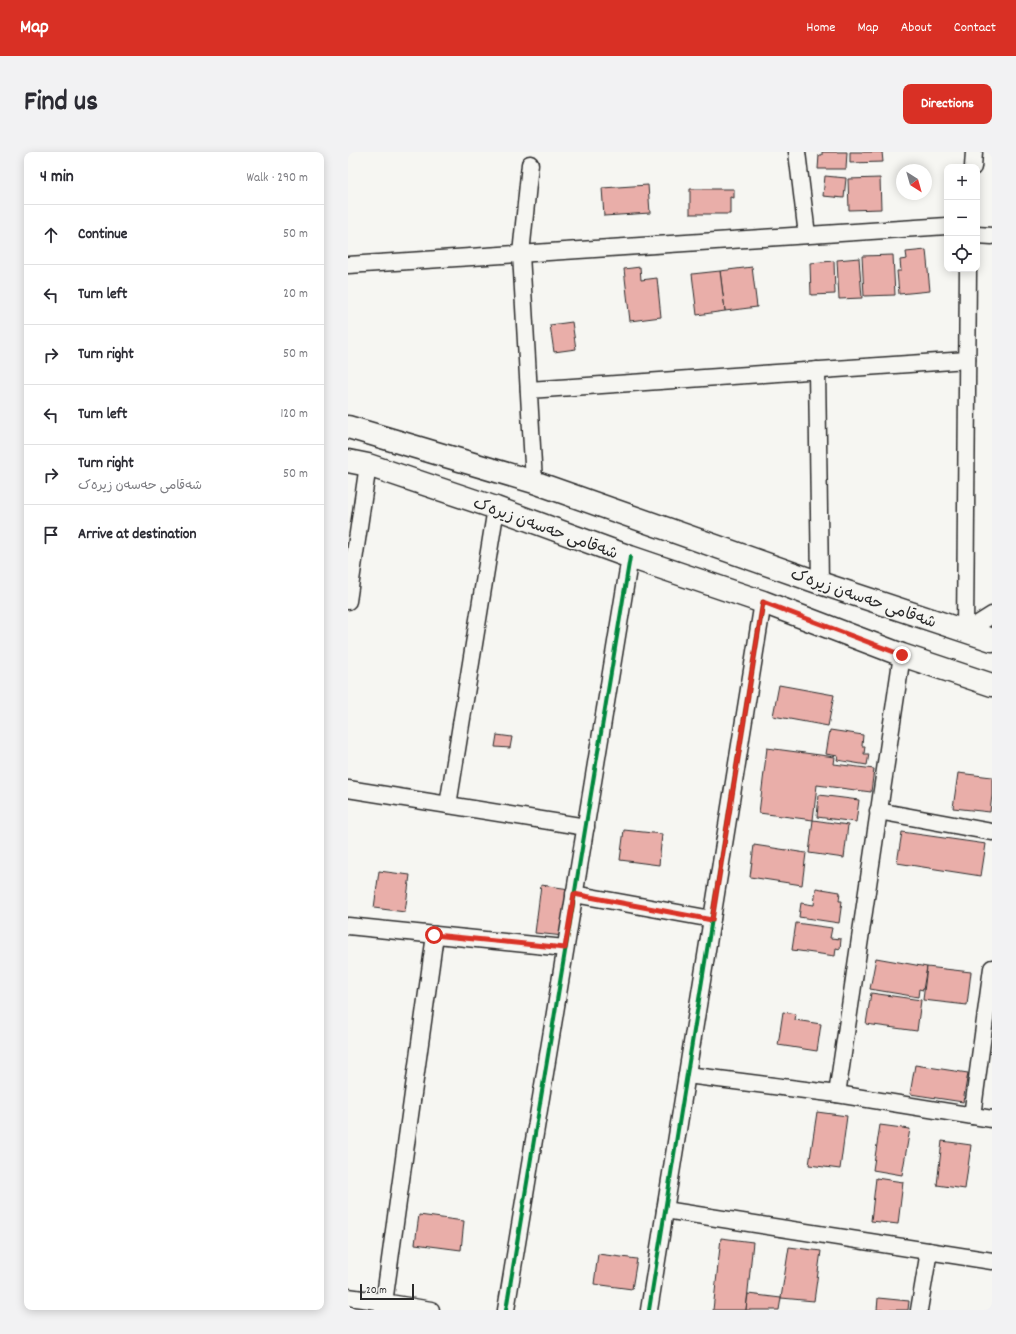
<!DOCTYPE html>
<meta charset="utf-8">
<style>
:root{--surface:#fff;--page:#f2f2f3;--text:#2b2b33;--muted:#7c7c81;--line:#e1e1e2;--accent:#d93025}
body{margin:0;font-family:Dekko,"Playpen Sans Arabic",sans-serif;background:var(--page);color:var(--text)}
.controls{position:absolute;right:12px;top:12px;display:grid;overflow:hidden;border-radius:8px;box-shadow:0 2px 10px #0003}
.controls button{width:36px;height:36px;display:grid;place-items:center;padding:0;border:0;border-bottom:1px solid var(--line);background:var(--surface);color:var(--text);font:20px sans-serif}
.compass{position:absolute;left:548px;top:12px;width:36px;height:36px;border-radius:50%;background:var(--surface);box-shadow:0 2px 10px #0003;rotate:143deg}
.scale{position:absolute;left:12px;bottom:10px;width:54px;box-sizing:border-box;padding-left:4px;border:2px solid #2b2b2b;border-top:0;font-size:11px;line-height:14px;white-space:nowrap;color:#2b2b2b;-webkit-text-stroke:3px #f6f6f2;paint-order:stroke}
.stop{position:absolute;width:12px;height:12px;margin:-9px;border:3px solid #d93025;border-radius:50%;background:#fff}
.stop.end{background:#d93025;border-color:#fff;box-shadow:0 1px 4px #0008}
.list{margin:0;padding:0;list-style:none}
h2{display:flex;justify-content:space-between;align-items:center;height:52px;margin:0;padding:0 16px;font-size:17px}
h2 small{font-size:13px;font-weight:400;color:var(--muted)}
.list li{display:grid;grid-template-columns:26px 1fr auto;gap:12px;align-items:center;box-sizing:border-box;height:60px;padding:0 16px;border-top:1px solid var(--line)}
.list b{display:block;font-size:15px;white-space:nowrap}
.list p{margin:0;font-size:13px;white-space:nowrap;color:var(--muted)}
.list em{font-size:13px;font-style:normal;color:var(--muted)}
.icon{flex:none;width:22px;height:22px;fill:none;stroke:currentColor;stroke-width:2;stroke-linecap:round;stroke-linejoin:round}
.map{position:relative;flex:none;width:644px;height:1158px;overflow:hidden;border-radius:8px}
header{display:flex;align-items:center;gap:24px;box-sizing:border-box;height:56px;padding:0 20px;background:var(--accent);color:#fff}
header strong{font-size:19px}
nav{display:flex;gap:22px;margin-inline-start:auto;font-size:14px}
.intro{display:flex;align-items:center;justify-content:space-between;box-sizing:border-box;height:96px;padding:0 24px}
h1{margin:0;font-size:28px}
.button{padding:10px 18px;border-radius:8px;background:var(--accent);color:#fff;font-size:14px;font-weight:700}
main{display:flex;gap:24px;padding:0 24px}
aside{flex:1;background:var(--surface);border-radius:8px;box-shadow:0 2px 10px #0003}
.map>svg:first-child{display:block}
.building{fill:#e9aea9;stroke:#2b2b2b}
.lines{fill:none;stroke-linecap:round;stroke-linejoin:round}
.minor-casing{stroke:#2b2b2b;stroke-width:19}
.secondary-casing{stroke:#2b2b2b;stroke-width:25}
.minor{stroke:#f6f6f2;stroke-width:16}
.secondary{stroke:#f6f6f2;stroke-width:22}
.cycleway-casing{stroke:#f6f6f2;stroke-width:6}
.cycleway{stroke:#00873e;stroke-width:4}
.route{stroke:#d93025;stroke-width:5}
.labels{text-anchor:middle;stroke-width:3;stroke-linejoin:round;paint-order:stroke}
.street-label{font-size:16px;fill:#2b2b2b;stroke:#f6f6f2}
</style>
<header>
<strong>Map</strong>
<nav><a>Home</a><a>Map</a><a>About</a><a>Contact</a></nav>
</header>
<div class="intro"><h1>Find us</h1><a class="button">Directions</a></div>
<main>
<aside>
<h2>4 min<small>Walk · 290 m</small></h2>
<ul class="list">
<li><svg class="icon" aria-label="ahead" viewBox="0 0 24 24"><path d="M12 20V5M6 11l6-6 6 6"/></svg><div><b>Continue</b></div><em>50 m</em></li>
<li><svg class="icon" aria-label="left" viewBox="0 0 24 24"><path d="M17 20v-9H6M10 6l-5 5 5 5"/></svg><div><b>Turn left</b></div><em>20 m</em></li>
<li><svg class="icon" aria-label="right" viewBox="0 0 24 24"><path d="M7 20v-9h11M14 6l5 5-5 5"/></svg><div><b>Turn right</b></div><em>50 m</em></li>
<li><svg class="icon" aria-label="left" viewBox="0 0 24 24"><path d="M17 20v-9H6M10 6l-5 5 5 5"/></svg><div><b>Turn left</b></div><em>120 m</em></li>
<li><svg class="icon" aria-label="right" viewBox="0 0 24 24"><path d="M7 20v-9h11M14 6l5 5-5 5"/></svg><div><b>Turn right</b><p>شەقامی حەسەن زیرەک</p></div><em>50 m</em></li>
<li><svg class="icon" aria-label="arrive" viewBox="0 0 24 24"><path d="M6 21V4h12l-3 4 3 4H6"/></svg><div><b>Arrive at destination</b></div></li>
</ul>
</aside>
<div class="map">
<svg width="644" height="1158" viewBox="0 0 644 1158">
<rect width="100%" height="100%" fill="#f6f6f2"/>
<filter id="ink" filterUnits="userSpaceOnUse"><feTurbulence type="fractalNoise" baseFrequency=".025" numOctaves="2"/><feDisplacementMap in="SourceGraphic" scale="8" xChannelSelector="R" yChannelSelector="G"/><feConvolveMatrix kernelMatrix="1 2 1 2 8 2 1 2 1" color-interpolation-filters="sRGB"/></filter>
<g filter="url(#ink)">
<g class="building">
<path d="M474,0h25l-1,17h-28l1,-14h3z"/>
<path d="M502,0h32l1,10 -33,1z"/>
<path d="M477,24l21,2 -2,20 -21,-2z"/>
<path d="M532,26l1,31 -32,1 -1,-31z"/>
<path d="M300,33l2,28 -46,3 -2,-28z"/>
<path d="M342,37h44v9l-4,-1v17h-40z"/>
<path d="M578,98l4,41 -31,3 -2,-23h4l-1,-11 7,-1 -1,-7z"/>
<path d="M545,103l2,40 -31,1 -2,-40z"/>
<path d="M511,106l3,40 -23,1 -2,-39z"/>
<path d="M486,109l1,33 -24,1 -1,-32z"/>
<path d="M292,115l1,13 16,-2 4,39 -31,4 -6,-52z"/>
<path d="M404,115l5,40 -32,4 -5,-40z"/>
<path d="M372,119l5,40 -28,4 -5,-41z"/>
<path d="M224,170l4,27 -22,3 -4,-27z"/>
<path d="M431,533l55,10 -6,31 -55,-10z"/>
<path d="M482,578l33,5 -1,11h3l-1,8h5l-2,11 -30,-5 1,-4 -12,-2z"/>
<path d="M149,583l15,2 -2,11 -15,-1z"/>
<path d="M419,596l68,9 -1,7 40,5 -3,23 -54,-7 -4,35 -54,-7z"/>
<path d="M610,621l34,4v18l-2,17 -37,-4z"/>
<path d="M471,643l40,5 -3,22 -39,-5z"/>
<path d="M465,668l35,5 -4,33 -35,-5z"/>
<path d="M276,678l38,4 -3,31 -39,-5z"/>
<path d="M554,680l84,12 -5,32 -84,-13z"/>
<path d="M406,693l52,8 -4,32 -52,-8z"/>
<path d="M31,719l31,4 -5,37 -31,-4z"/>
<path d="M193,733l29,4 -6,47 -29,-3z"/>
<path d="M468,736l24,4 -1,9h3l-3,22 -40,-6 2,-14 13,2z"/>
<path d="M448,771l36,5 -2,10 11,1 -1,10 -4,-1 -1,8 -43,-6z"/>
<path d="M528,806l51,9 -4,23 -4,-1 -1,8 -48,-8z"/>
<path d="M579,815l44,5 -4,33 -44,-5z"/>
<path d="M523,841l50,7 -4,31 -51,-7z"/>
<path d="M435,860l13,2 -1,6 26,4 -4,27 -39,-6z"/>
<path d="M567,913l53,8 -5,29 -53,-8z"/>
<path d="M469,960l30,4 -7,53 -31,-4z"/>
<path d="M532,973l30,4 -8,46 -29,-5z"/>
<path d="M594,989l29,4 -6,44 -28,-4z"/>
<path d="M528,1026l27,4 -5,42 -27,-3z"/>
<path d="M71,1063l45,6 -3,29 -46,-6z"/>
<path d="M373,1086l32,4 -7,68h-33z"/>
<path d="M441,1095l32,4 -7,50 -33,-3z"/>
<path d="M250,1102l39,5 -5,30 -38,-5z"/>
<path d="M400,1142l33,4 -2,12h-33z"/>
<path d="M530,1146l31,3 -1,9h-31z"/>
</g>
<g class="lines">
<defs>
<g id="minor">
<path d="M449,0l10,83"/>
<path d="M182,12l-9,90 13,228"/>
<path d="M625,15l1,-15"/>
<path d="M629,83l15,1"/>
<path d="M0,113l599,-39"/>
<path d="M469,218l3,213"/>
<path d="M181,238l438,-30"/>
<path d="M0,449l20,-136"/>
<path d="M617,480l3,-363"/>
<path d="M617,480l27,-17"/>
<path d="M0,637l238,38"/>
<path d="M100,653l48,-297"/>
<path d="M530,659l114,21"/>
<path d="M226,742l138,25"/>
<path d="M0,774l217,22"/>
<path d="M339,923l150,19 155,25"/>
<path d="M489,942l65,-439"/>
<path d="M624,964l20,-148"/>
<path d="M317,1058l327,51"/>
<path d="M0,1145l36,5 47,8"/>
<path d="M35,1158l52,-375"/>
<path d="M158,1158l124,-753"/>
<path d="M301,1158l114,-708"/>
<path d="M571,1158l10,-59"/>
</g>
<g id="secondary">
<path d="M0,275l186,55 286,101 172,57"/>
<path d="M0,309l20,4 128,43 134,49 133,45 139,53 90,30"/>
</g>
</defs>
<use href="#minor" class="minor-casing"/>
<use href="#secondary" class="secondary-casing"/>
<use href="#minor" class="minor"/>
<use href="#secondary" class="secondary"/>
<defs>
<g id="cycleway">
<path d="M158,1158l124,-753"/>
<path d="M301,1158l114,-708"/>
</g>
</defs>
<use href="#cycleway" class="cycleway-casing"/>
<use href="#cycleway" class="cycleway"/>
</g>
</g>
<g class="lines" filter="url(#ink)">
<path class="route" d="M86,783l131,13 9,-54 138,26 51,-318 139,53"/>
</g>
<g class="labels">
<g class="street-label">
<text transform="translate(198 375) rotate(20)" y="6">شەقامی حەسەن زیرەک</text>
<text transform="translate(516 445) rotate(19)" y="6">شەقامی حەسەن زیرەک</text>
</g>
</g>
</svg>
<div class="controls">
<button>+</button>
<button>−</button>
<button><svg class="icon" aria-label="locate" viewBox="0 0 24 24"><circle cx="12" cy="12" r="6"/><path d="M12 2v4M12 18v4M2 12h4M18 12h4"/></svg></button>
</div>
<svg class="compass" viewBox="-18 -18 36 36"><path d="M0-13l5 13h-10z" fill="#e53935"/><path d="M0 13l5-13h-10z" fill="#7c7c81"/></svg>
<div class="scale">20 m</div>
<div class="stop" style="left:86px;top:783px"></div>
<div class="stop end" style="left:554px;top:503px"></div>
</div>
</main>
